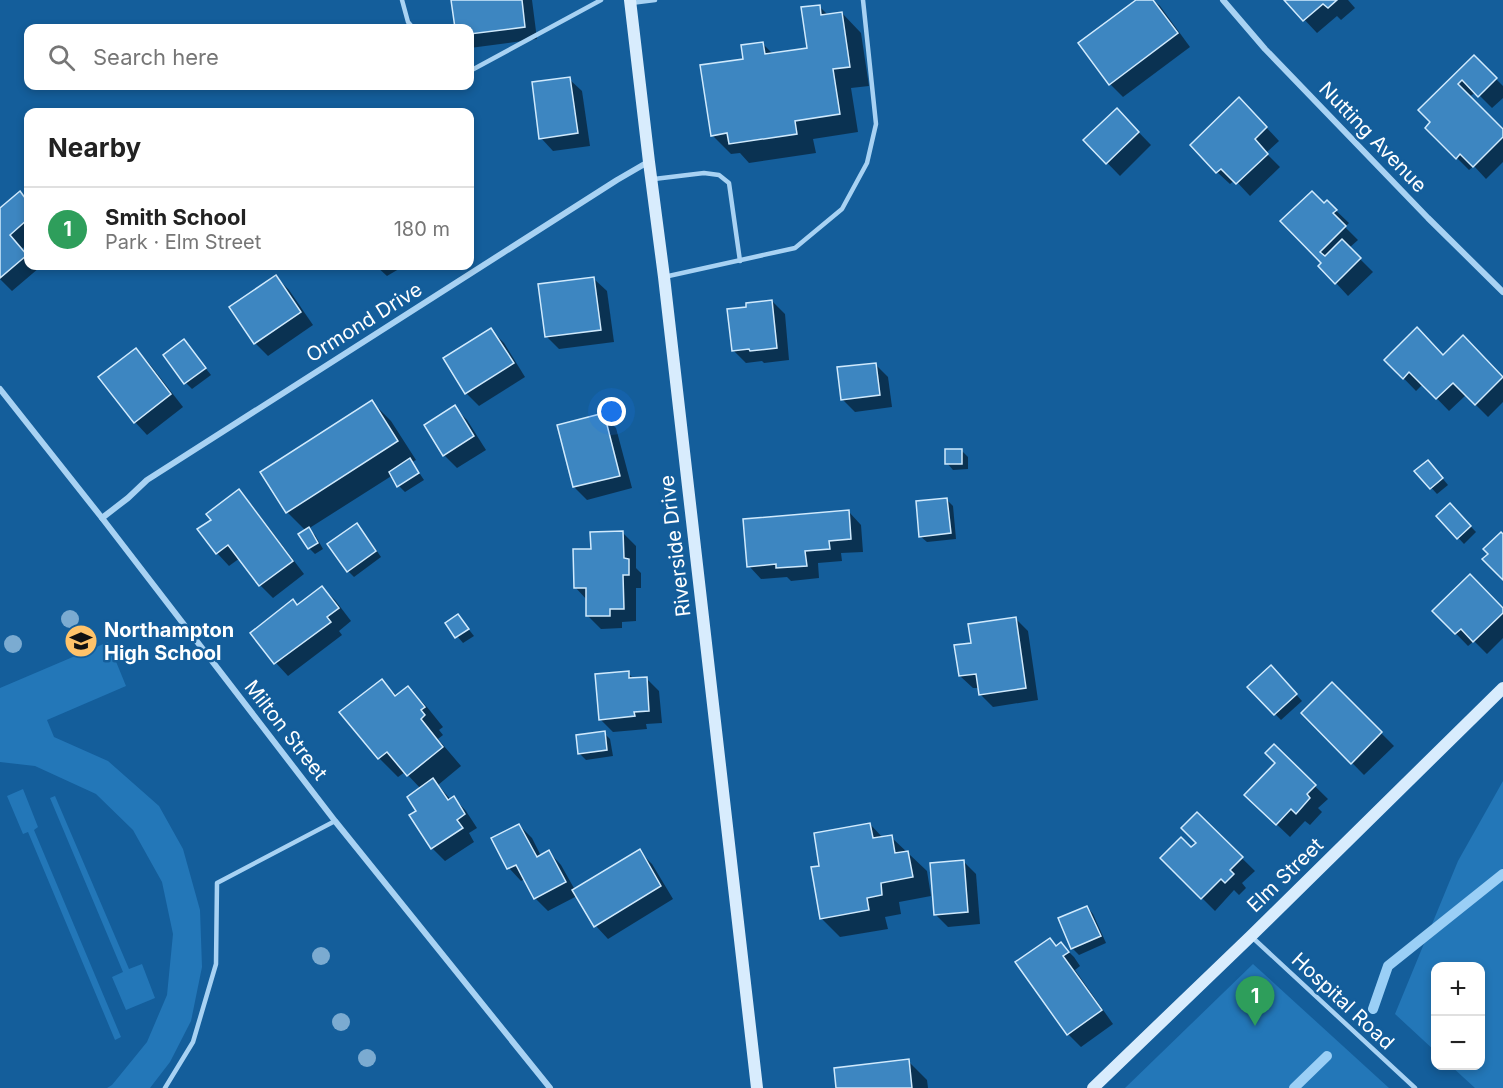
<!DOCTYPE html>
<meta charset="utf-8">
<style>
:root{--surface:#fff;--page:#f6f6f6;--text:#222;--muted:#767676;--line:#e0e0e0;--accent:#856a42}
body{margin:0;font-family:Inter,sans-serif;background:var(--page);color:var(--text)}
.controls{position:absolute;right:18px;bottom:18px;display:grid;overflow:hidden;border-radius:12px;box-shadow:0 3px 9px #0003}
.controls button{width:54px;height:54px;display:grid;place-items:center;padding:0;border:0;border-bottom:2px solid var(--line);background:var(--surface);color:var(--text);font:30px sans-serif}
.you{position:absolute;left:612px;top:412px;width:21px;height:21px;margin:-15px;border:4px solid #fff;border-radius:50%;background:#1a73e8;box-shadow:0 0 0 9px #1a73e833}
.badge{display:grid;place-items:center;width:39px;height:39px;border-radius:50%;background:var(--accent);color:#fff;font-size:20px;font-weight:700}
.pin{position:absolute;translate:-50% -50px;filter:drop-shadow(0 2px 3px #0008)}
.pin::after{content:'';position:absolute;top:32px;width:21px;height:18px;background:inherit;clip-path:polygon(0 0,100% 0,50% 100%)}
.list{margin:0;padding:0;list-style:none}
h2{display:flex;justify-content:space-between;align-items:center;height:78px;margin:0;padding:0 24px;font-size:26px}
h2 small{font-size:20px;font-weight:400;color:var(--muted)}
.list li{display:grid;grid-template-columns:39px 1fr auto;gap:18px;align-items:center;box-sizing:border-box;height:84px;padding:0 24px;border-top:2px solid var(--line)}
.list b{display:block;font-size:22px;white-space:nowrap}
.list p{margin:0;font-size:20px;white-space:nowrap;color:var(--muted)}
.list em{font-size:20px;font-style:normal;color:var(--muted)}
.icon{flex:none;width:33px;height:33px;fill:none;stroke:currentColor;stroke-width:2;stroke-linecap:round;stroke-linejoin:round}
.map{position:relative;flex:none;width:1503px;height:1088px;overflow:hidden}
.search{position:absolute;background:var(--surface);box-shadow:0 3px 9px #0003;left:24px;top:24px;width:450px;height:66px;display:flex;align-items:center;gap:15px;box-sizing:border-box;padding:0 21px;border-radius:12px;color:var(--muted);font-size:22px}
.panel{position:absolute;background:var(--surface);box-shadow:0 3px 9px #0003;left:24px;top:108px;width:450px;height:162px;border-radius:12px}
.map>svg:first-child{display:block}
.green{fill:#2377b8}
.shadow{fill:#0007}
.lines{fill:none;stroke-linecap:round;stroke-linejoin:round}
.stream{stroke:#9acff6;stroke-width:10}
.building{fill:#3d86c1;stroke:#d0eafd;stroke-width:1.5}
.lane{stroke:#a8d2f3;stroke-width:4.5}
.street{stroke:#a8d2f3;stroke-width:6}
.secondary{stroke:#d8ecfd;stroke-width:12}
.tree{fill:#7babd1}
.labels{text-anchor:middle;stroke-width:5;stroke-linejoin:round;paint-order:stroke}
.street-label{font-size:20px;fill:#fff;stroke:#145e9b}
.poi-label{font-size:20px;font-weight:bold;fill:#fff;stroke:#145e9b;text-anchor:start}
</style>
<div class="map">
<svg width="1503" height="1088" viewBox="0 0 1503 1088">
<rect width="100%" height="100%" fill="#145e9b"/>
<g class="green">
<path d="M108,642l18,44 -79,34 7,17 54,24 51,45 24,43 17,61 2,57 -11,54 -21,41 -20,26h-43l5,-3 35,-43 20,-47 6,-61 -11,-52 -29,-52 -37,-36 -61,-28 -35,-4v-74z"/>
<path d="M1503,781v307h-28l-24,-22h29v-100h-44l-1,85 -40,-37 63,-153z"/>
<path d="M23,789l15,38 -4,3 87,207 -6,3 -87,-208 -5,2 -16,-38z"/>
<path d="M55,796l74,173 13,-5 13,34 -29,12 -14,-33 11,-5 -73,-174z"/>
<path d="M1253,964l136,124h-264z"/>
</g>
<g class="shadow">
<path d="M453,0h79l5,39 -67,9v-20h-14z"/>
<path d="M1139,0h14l7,6 30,41 -67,50 -13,-13z"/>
<path d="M1286,0h62l7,8 -14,12 -4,-4 -20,17z"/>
<path d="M819,6l9,9 14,-2 19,20 8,53 -18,2 7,44 -45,7 3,14 -67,10 -9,-10 -9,1 -19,-19 33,-75 18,-16 11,11 35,-6z"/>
<path d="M1474,57l29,29v12l-11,10 -16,-16 -7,5 34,34v31l-17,17 -12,-13 -5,4 -42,-42z"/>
<path d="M569,79l13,12 8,55 -37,5 -12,-13z"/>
<path d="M1117,110l34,35 -31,31 -35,-36z"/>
<path d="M1252,112l27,29 -13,12 14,14 -30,29 -15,-16 -5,4 -13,-12z"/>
<path d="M19,193l9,9v41l-6,6 6,7v10h8l3,2 -27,23 -12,-12v-69z"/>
<path d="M1327,202l22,21 -4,4 13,13 -9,8 24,24 -25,24 -12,-13 -13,-20 -40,-42 41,-16z"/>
<path d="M376,266h28l-17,10z"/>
<path d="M276,277l13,13 24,35 -45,31 -13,-13z"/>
<path d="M594,279l13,12 7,51 -55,7 -13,-13z"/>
<path d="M772,301l13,13 4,46 -25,3 -2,-2 -16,2 -13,-13 15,-42z"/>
<path d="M491,330l13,13 21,34 -46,29 -13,-13z"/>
<path d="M1463,337l40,41v24l-15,15 -22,-22 -17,16 -26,-27 -7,7 -30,-31 57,-3z"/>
<path d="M184,341l27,34 -19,14 -6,-6 -21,-28z"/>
<path d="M135,350l13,12 35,45 -36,28 -12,-13z"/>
<path d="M875,364l13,13 4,30 -37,5 -13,-13z"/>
<path d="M372,402l19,19 25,39 -4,2 12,18 -19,12 -6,-6 -6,-11 -85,54 7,6 8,14 -8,5 -6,-6 -3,-17 -19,-19z"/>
<path d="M454,407l13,13 19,30 -29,18 -13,-13 -18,-29z"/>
<path d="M603,415l13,13 16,60 -45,12 -13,-13z"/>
<path d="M962,451l6,6v12l-15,1 -6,-7z"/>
<path d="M1434,468l14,17 -11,9 -20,-22z"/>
<path d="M239,491l12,13 53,70 -31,24 -13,-13 -20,-27 -11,8 -12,-13 -4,-33z"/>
<path d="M947,500l6,6 3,33 -29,3 -7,-6z"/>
<path d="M1450,505l26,27 -12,12 -26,-28z"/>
<path d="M849,512l12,13 2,27 -22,1 1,8 -24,2 1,15 -28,3 -4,-4 -26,2 -12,-13z"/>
<path d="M357,525l6,6 18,26 -27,20 -6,-6z"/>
<path d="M623,533l13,13v22l5,5v15h-5v33l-14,1v6l-21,1 -13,-13 -1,-16 -12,-13 18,-36z"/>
<path d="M322,588l13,12 16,21 -12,10 3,4 -54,41 -12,-13 -24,-30 46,-27z"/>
<path d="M1503,610v28l-16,16 -13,-13 -6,5 -34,-35z"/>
<path d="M458,616l16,20 -11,7 -16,-19z"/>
<path d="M1015,618l13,13 10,69 -45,7 -13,-13v-6h-7l-13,-12 12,-32z"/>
<path d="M628,673l6,6 12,-1 13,13 3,32 -16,1 1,5 -34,3 -13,-13z"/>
<path d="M1277,673l25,28 -21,19 -32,-33z"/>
<path d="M382,681l15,15 11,-8 19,19 16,20 -4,3 4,5 -5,4 23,27 -23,19 13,15 3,-2 12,13 11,17 -8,5 5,9 -29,19 -13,-13 -14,-37 3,-22 -16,-17 -7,5 -19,-19z"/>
<path d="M1332,684l62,62 -30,29 -61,-62z"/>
<path d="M604,733l6,6 3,17 -27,4 -6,-6z"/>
<path d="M1274,746l54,53 -10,9 4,4 -12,13 -5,-4 -15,16 -44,-42 31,-32z"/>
<path d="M1197,814l58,57 -13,12 4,5 -7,7 -5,-5 -19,21 -53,-53 29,-9 7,-6z"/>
<path d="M870,824l13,14 8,-1 36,34 4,25 -32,6 2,12 -16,3 3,12 -48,8 -19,-19v-51z"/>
<path d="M519,825l13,13 9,18 8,-4 12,13 14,25 64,-39 13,13 21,35 -65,40 -12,-13 -19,-30 -29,15 -13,-13 -10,-19 -4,2 -12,-13z"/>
<path d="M963,861l13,13 4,50 -32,3 -13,-13z"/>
<path d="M1087,907l6,7 13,29 -27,12 -6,-6 -13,-30z"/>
<path d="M1050,940l7,7 4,-3 13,13 6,9 -5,4 38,54 -32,23 -13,-13 -50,-71z"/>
<path d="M908,1061l19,19 1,8h-91z"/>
</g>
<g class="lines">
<g class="stream">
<path d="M1373,1009l15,-43 115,-92"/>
<path d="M1294,1088l33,-32"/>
</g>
</g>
<g class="building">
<path d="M451,0h71l3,27 -55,7v-6h-15z"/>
<path d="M1136,0h17l25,33 -69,52 -31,-42z"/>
<path d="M1284,0h53l-9,8 -5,-4 -20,17z"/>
<path d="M820,5l1,10 21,-3 8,55 -17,2 7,45 -45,7 2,13 -68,10 -2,-11 -16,3 -11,-71 43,-6 -2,-14 22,-3 2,12 42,-6 -6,-41z"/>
<path d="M1474,55l23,23 -19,19 -16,-17 -4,4 45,45v8l-30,30 -13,-13 -4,5 -31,-31 5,-6 -12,-12z"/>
<path d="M570,77l8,56 -39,6 -7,-57z"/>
<path d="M1239,97l28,30 -12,12 13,15 -32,30 -15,-15 -5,4 -26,-28z"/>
<path d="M1117,108l22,24 -33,32 -23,-24z"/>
<path d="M20,191l8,11v17l-18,16 17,20 -27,23v-70z"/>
<path d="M1312,191l12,12 3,-3 10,10 -4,3 13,13 -26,26 5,4 17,-17 19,19 -26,26 -17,-18 3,-3 -41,-42z"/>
<path d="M276,275l25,37 -47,32 -25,-37z"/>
<path d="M594,277l7,53 -56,7 -7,-53z"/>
<path d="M772,300l5,48 -27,3 -1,-2 -17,2 -5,-42 19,-2v-4z"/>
<path d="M1417,327l26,28 20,-20 40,42 -28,28 -22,-22 -17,16 -27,-27 -6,7 -19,-19z"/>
<path d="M491,328l23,35 -49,31 -22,-36z"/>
<path d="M184,339l22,29 -22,16 -21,-29z"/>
<path d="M136,348l35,46 -37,29 -36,-46z"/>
<path d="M876,363l4,32 -39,5 -4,-33z"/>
<path d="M372,400l26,41 -112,72 -26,-41z"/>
<path d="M455,405l19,31 -31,20 -19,-31z"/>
<path d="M604,413l16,63 -47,11 -16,-62z"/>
<rect x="945" y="449" width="17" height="15"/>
<path d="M410,458l9,15 -22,14 -8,-15z"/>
<path d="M1428,460l15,18 -13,11 -16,-18z"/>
<path d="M239,489l54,72 -34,25 -31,-41 -12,9 -19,-25 14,-9 -5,-6z"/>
<path d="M947,498l4,35 -32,4 -3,-36z"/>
<path d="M1450,503l21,23 -14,13 -21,-23z"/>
<path d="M849,510l2,29 -22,2 1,8 -25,2 2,15 -31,2v-4l-29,3 -4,-48z"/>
<path d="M357,523l19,28 -29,21 -20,-28z"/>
<path d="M309,527l9,16 -10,6 -10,-15z"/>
<path d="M623,531l1,27 5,1v16h-6l1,34h-14v7h-24v-28h-12l-1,-39h18l-1,-17z"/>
<path d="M1501,532l2,2v46l-21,-21 6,-5 -5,-5z"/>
<path d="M1470,574l33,34v5l-30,29 -12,-13 -6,5 -23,-23z"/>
<path d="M322,586l17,22 -12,9 4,5 -57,42 -24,-31 43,-34 4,6z"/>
<path d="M458,614l11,15 -14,9 -10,-15z"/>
<path d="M1016,617l10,71 -47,7 -3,-21 -17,2 -5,-31 17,-2 -3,-19z"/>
<path d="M1271,665l26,29 -23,21 -27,-28z"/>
<path d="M629,671v7l18,-1 2,34 -15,1 1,4 -36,4 -4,-46z"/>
<path d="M382,679l13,17 13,-10 17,21 -4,3 4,5 -4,4 22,28 -36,29 -20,-24 -9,7 -39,-47z"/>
<path d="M1332,682l50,50 -31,32 -50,-51z"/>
<path d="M605,731l2,19 -29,4 -2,-19z"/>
<path d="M1274,744l42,41 -9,9 3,4 -14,16 -5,-5 -15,16 -32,-30 31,-32 -10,-10z"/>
<path d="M433,778l15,22 6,-4 11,18 -8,6 6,8 -32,21 -22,-34 7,-4 -9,-14z"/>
<path d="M1197,812l46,45 -13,13 4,4 -9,9 -4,-4 -20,20 -41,-41 21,-21 10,10 5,-4 -15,-15z"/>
<path d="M870,823l3,15 19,-3 3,18 13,-2 5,26 -32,6 1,12 -15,3 2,12 -49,9 -9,-52 8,-1 -5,-33z"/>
<path d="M519,824l18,33 12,-7 17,32 -32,17 -18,-34 -9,4 -16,-31z"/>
<path d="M640,849l21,37 -67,41 -22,-37z"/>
<path d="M964,860l4,52 -34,3 -4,-52z"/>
<path d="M1087,906l14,30 -30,13 -13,-31z"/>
<path d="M1050,938l6,8 5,-4 8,10 -6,4 39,54 -35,25 -52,-73z"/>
<path d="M909,1059l3,29h-76l-2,-20z"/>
</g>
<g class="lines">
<g class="lane">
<path d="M402,0l6,22 5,6"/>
<path d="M631,3l24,-3"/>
<path d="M470,71l131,-71"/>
<path d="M654,179l50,-6 15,2 10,8 11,78"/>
<path d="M664,277l131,-29 47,-39 25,-46 9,-39 -13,-124"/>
<path d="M1253,938l162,150"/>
<path d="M165,1088l28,-46 23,-78 1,-81 118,-62"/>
</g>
<g class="street">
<path d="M1223,0l42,49 163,169 75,74"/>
<path d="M0,389l102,129 233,303 215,267"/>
<path d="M102,518l26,-20 19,-18 470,-300 31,-18"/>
</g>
<g class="secondary">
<path d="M630,0l19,162 15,115 93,811"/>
<path d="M1093,1088l158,-152 252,-248"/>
</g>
</g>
<g class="tree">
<circle cx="70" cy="619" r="9"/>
<circle cx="13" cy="644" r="9"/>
<circle cx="321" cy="956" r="9"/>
<circle cx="341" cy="1022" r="9"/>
<circle cx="367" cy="1058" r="9"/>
</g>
<defs>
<symbol id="school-disc" viewBox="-11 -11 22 22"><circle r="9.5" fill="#ffc36a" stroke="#145e9b"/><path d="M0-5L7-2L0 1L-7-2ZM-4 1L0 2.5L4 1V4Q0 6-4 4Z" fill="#111"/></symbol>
</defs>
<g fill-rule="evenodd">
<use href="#school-disc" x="62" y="622" width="38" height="38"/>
</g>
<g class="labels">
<g class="street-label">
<text transform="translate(1373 137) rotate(46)" y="7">Nutting Avenue</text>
<text transform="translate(364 322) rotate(-32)" y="7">Ormond Drive</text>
<text transform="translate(675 546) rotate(-97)" y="7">Riverside Drive</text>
<text transform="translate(286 730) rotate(52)" y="7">Milton Street</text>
<text transform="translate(1285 875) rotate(-44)" y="7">Elm Street</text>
<text transform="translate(1343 1001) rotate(43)" y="7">Hospital Road</text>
</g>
<g class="poi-label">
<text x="104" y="637">Northampton<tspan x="104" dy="23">High School</tspan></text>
</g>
</g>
</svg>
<div class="controls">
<button>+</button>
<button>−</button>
</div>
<div class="you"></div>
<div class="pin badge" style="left:1255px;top:1026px;background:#2e9e5b">1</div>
<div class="search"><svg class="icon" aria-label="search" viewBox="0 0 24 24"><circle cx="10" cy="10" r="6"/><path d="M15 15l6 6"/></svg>Search here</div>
<section class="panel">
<h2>Nearby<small></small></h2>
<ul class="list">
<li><span class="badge" style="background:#2e9e5b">1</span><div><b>Smith School</b><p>Park · Elm Street</p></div><em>180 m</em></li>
</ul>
</section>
</div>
